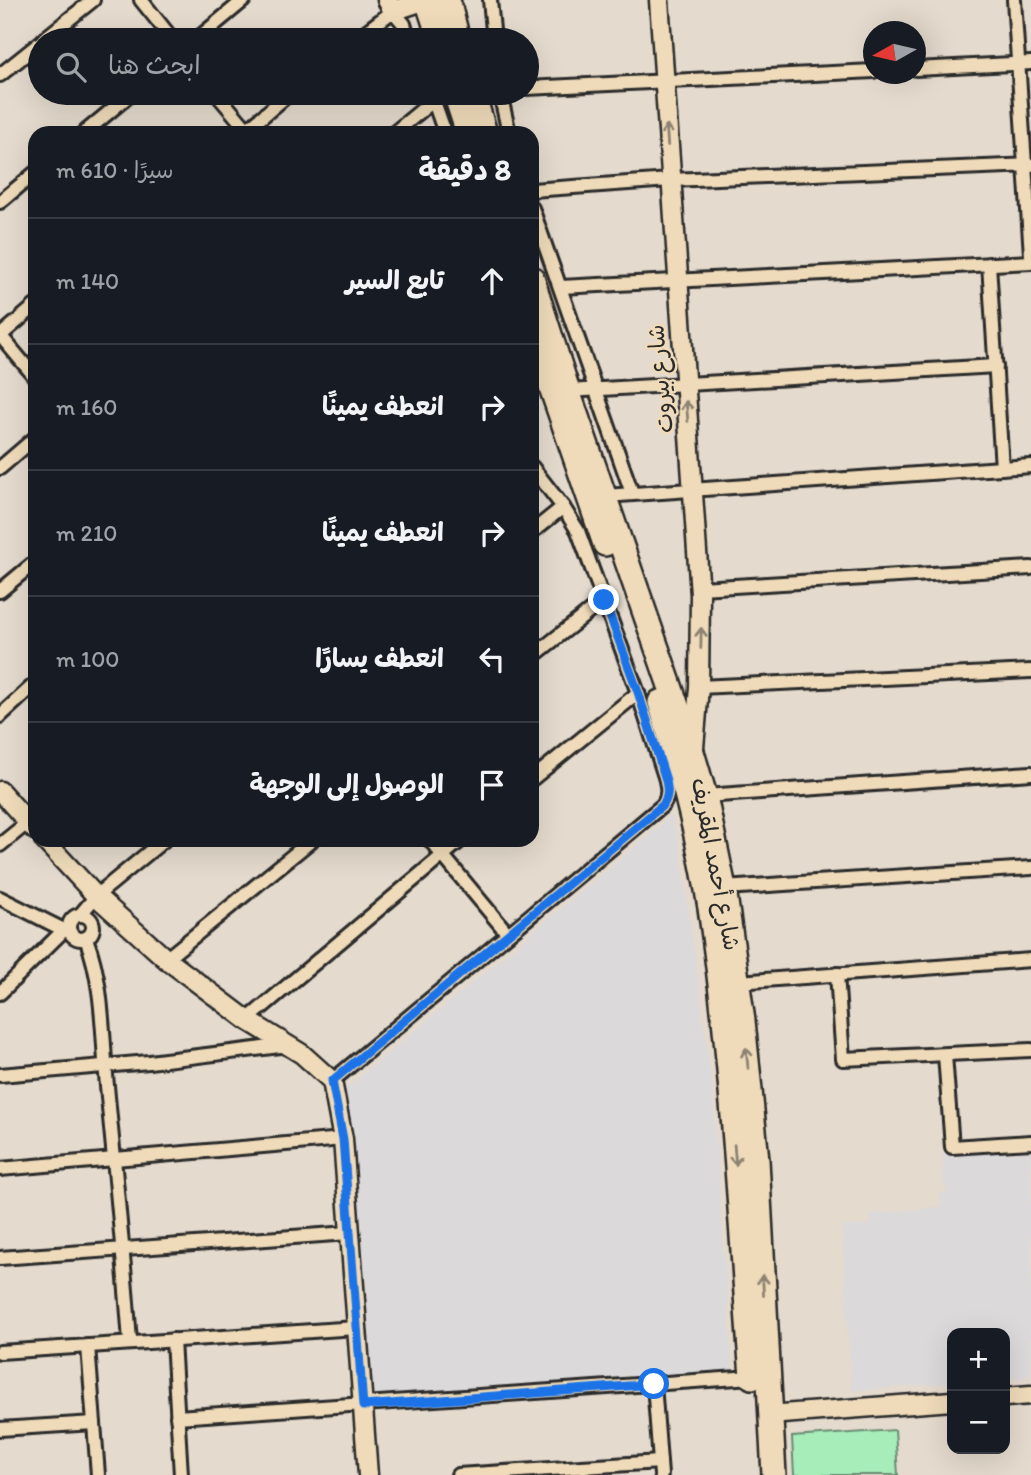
<!DOCTYPE html>
<html lang="ar">
<meta charset="utf-8">
<style>
:root{--surface:#171b24;--page:#20242c;--text:#f1f3f6;--muted:#9ea1a6;--line:#363941}
body{margin:0;font-family:Itim,"Playpen Sans Arabic",sans-serif;background:var(--page);color:var(--text);direction:rtl}
.controls{position:absolute;right:21px;bottom:21px;display:grid;overflow:hidden;border-radius:14px;box-shadow:0 7px 28px #0002}
.controls button{width:63px;height:63px;display:grid;place-items:center;padding:0;border:0;border-bottom:2px solid var(--line);background:var(--surface);color:var(--text);font:35px sans-serif}
.compass{position:absolute;left:863px;top:21px;width:63px;height:63px;border-radius:50%;background:var(--surface);box-shadow:0 7px 28px #0002;rotate:262deg}
.stop{position:absolute;width:21px;height:21px;margin:-16px;border:5px solid #1a73e8;border-radius:50%;background:#fff}
.stop.end{background:#1a73e8;border-color:#fff;box-shadow:0 2px 7px #0008}
.list{margin:0;padding:0;list-style:none}
h2{display:flex;justify-content:space-between;align-items:center;height:91px;margin:0;padding:0 28px;font-size:30px}
h2 small{font-size:23px;font-weight:400;color:var(--muted)}
.list li{display:grid;grid-template-columns:46px 1fr auto;gap:21px;align-items:center;box-sizing:border-box;height:126px;padding:0 28px;border-top:2px solid var(--line)}
.list b{display:block;font-size:26px;white-space:nowrap}
.list em{font-size:23px;font-style:normal;color:var(--muted)}
.icon{flex:none;width:38px;height:38px;fill:none;stroke:currentColor;stroke-width:2;stroke-linecap:round;stroke-linejoin:round}
.map{position:relative;flex:none;width:1031px;height:1475px;overflow:hidden;direction:ltr}
.search{position:absolute;background:var(--surface);box-shadow:0 7px 28px #0002;left:28px;top:28px;width:511px;height:77px;display:flex;align-items:center;gap:18px;box-sizing:border-box;padding:0 24px;border-radius:38px;color:var(--muted);font-size:26px}
.panel{position:absolute;background:var(--surface);box-shadow:0 7px 28px #0002;left:28px;top:126px;width:511px;height:721px;border-radius:21px;direction:rtl}
.map>svg:first-child{display:block}
.built{fill:#dcd9db}
.green{fill:#a6edba;stroke:#688c72;stroke-width:2}
.lines{fill:none;stroke-linecap:round;stroke-linejoin:round}
.street-casing{stroke:#2b2b2b;stroke-width:18}
.secondary-casing{stroke:#2b2b2b;stroke-width:23}
.highway-casing{stroke:#2b2b2b;stroke-width:28}
.street{stroke:#efdbb9;stroke-width:12}
.secondary{stroke:#efdbb9;stroke-width:18}
.highway{stroke:#efdbb9;stroke-width:23}
.oneway{stroke:#8d8372}
.route{stroke:#1a73e8;stroke-width:9}
.labels{text-anchor:middle;stroke-width:5;stroke-linejoin:round;paint-order:stroke}
.street-label{font-size:23px;fill:#2b2b2b;stroke:#efdbb9}
</style>
<div class="map">
<svg width="1031" height="1475" viewBox="0 0 1031 1475">
<rect width="100%" height="100%" fill="#e4dacd"/>
<filter id="ink" filterUnits="userSpaceOnUse"><feTurbulence type="fractalNoise" baseFrequency=".0143" numOctaves="2"/><feDisplacementMap in="SourceGraphic" scale="14" xChannelSelector="R" yChannelSelector="G"/><feConvolveMatrix kernelMatrix="1 2 1 2 8 2 1 2 1" color-interpolation-filters="sRGB"/></filter>
<g filter="url(#ink)">
<g class="built">
<path d="M671,816l10,39 31,231 21,286 -365,25 -24,-307z"/>
<path d="M1031,1150v227l-26,2v-46h-53v50l-101,8 -9,-165 28,-1 1,-11 69,-7v-13l7,-1 -4,-13v-26z"/>
</g>
<path class="green" d="M895,1430l3,45h-104l-2,-38z"/>
<g class="lines">
<defs>
<g id="street">
<path d="M141,0l32,40"/>
<path d="M490,0l4,40"/>
<path d="M1014,0l17,255"/>
<path d="M43,40l50,-40"/>
<path d="M196,40l48,-40"/>
<path d="M355,40l38,-29 11,13 5,16"/>
<path d="M916,69l115,-6"/>
<path d="M0,75l40,-32"/>
<path d="M527,88l347,-17"/>
<path d="M216,93l34,40"/>
<path d="M431,93l14,40"/>
<path d="M500,93l9,40"/>
<path d="M84,133l48,-40"/>
<path d="M243,133l47,-40"/>
<path d="M394,133l40,-33"/>
<path d="M532,190l138,-10 361,-15"/>
<path d="M0,202l35,-29"/>
<path d="M532,208l100,285"/>
<path d="M989,264l13,204"/>
<path d="M561,287l470,-25"/>
<path d="M0,335l35,42"/>
<path d="M0,336l35,-30"/>
<path d="M568,391l428,-25"/>
<path d="M0,468l35,-30"/>
<path d="M605,496l426,-30"/>
<path d="M532,532l31,-25"/>
<path d="M700,588l331,-20"/>
<path d="M0,591l35,-29"/>
<path d="M532,657l72,-57"/>
<path d="M699,687l332,-16"/>
<path d="M0,716l35,-32"/>
<path d="M532,779l106,-86"/>
<path d="M705,796l326,-23"/>
<path d="M430,840l78,94"/>
<path d="M0,845l32,-26"/>
<path d="M724,888l307,-20"/>
<path d="M0,898l64,32"/>
<path d="M80,915l16,-19 68,-56"/>
<circle cx="81" cy="927" r="12"/>
<path d="M86,938c18,48 16,97 21,148 8,85 17,171 23,256"/>
<path d="M166,959l146,-119"/>
<path d="M837,974l6,85 188,-9"/>
<path d="M738,982l293,-22"/>
<path d="M0,993l64,-63h5"/>
<path d="M247,1020l214,-180"/>
<path d="M945,1055l7,92 79,-5"/>
<path d="M0,1075l149,-13 139,-17"/>
<path d="M332,1081l331,-276c6,-9 5,-17 2,-28l-27,-84 -60,-162 -15,-24 -31,-40"/>
<path d="M0,1169l343,-30"/>
<path d="M0,1258l349,-25"/>
<path d="M173,1340l8,135"/>
<path d="M88,1346l10,129"/>
<path d="M0,1352l356,-24"/>
<path d="M654,1384l7,91"/>
<path d="M177,1417l575,-40"/>
<path d="M0,1429l94,-6"/>
<path d="M458,1475l202,-13"/>
</g>
<g id="secondary">
<path d="M387,0l6,11 33,-11"/>
<path d="M659,0l41,595 -1,92 -5,61"/>
<path d="M0,791l35,39"/>
<path d="M44,840l52,56 70,63 81,61 55,34 30,27 11,58 25,336"/>
<path d="M1005,1397l26,-2"/>
<path d="M769,1415l183,-14"/>
</g>
<g id="highway">
<path d="M427,0l13,40"/>
<path d="M448,0l10,40"/>
<path d="M455,93l13,40"/>
<path d="M473,93l12,40"/>
<path d="M532,278l36,113 119,344 18,61 19,92 19,133 14,139 17,315"/>
<path d="M532,332l73,212"/>
<path d="M660,702c21,68 39,136 50,206 23,155 30,313 42,469"/>
</g>
</defs>
<use href="#street" class="street-casing"/>
<use href="#secondary" class="secondary-casing"/>
<use href="#highway" class="highway-casing"/>
<use href="#street" class="street"/>
<use href="#secondary" class="secondary"/>
<use href="#highway" class="highway"/>
</g>
<defs><path id="oneway-shaft" d="M-6 0H5M1.5-3L5.5 0L1.5 3" fill="none" stroke-width="1.6" stroke-linecap="round" stroke-linejoin="round" transform="scale(1.75)"/></defs>
<g class="oneway">
<use href="#oneway-shaft" transform="translate(667 135) rotate(-94)"/>
<use href="#oneway-shaft" transform="translate(687 411) rotate(-95)"/>
<use href="#oneway-shaft" transform="translate(701 638) rotate(-89)"/>
<use href="#oneway-shaft" transform="translate(747 1058) rotate(-96)"/>
<use href="#oneway-shaft" transform="translate(735 1155) rotate(85)"/>
<use href="#oneway-shaft" transform="translate(763 1285) rotate(-93)"/>
</g>
</g>
<g class="lines" filter="url(#ink)">
<path class="route" d="M604,600l34,92 27,85c3,11 4,19 -2,28l-331,276 11,58 20,267 291,-22"/>
</g>
<g class="labels">
<g class="street-label">
<text transform="translate(660 379) rotate(-95)" y="8">شارع بيروت</text>
<text transform="translate(716 864) rotate(79)" y="8">شارع أحمد المقريف</text>
</g>
</g>
</svg>
<div class="controls">
<button>+</button>
<button>−</button>
</div>
<svg class="compass" viewBox="-18 -18 36 36"><path d="M0-13l5 13h-10z" fill="#e53935"/><path d="M0 13l5-13h-10z" fill="#9ea1a6"/></svg>
<div class="stop" style="left:654px;top:1384px"></div>
<div class="stop end" style="left:604px;top:600px"></div>
<div class="search"><svg class="icon" aria-label="search" viewBox="0 0 24 24"><circle cx="10" cy="10" r="6"/><path d="M15 15l6 6"/></svg>ابحث هنا</div>
<section class="panel">
<h2>8 دقيقة<small>سيرًا · 610 m</small></h2>
<ul class="list">
<li><svg class="icon" aria-label="ahead" viewBox="0 0 24 24"><path d="M12 20V5M6 11l6-6 6 6"/></svg><div><b>تابع السير</b></div><em>140 m</em></li>
<li><svg class="icon" aria-label="right" viewBox="0 0 24 24"><path d="M7 20v-9h11M14 6l5 5-5 5"/></svg><div><b>انعطف يمينًا</b></div><em>160 m</em></li>
<li><svg class="icon" aria-label="right" viewBox="0 0 24 24"><path d="M7 20v-9h11M14 6l5 5-5 5"/></svg><div><b>انعطف يمينًا</b></div><em>210 m</em></li>
<li><svg class="icon" aria-label="left" viewBox="0 0 24 24"><path d="M17 20v-9H6M10 6l-5 5 5 5"/></svg><div><b>انعطف يسارًا</b></div><em>100 m</em></li>
<li><svg class="icon" aria-label="arrive" viewBox="0 0 24 24"><path d="M6 21V4h12l-3 4 3 4H6"/></svg><div><b>الوصول إلى الوجهة</b></div></li>
</ul>
</section>
</div>
